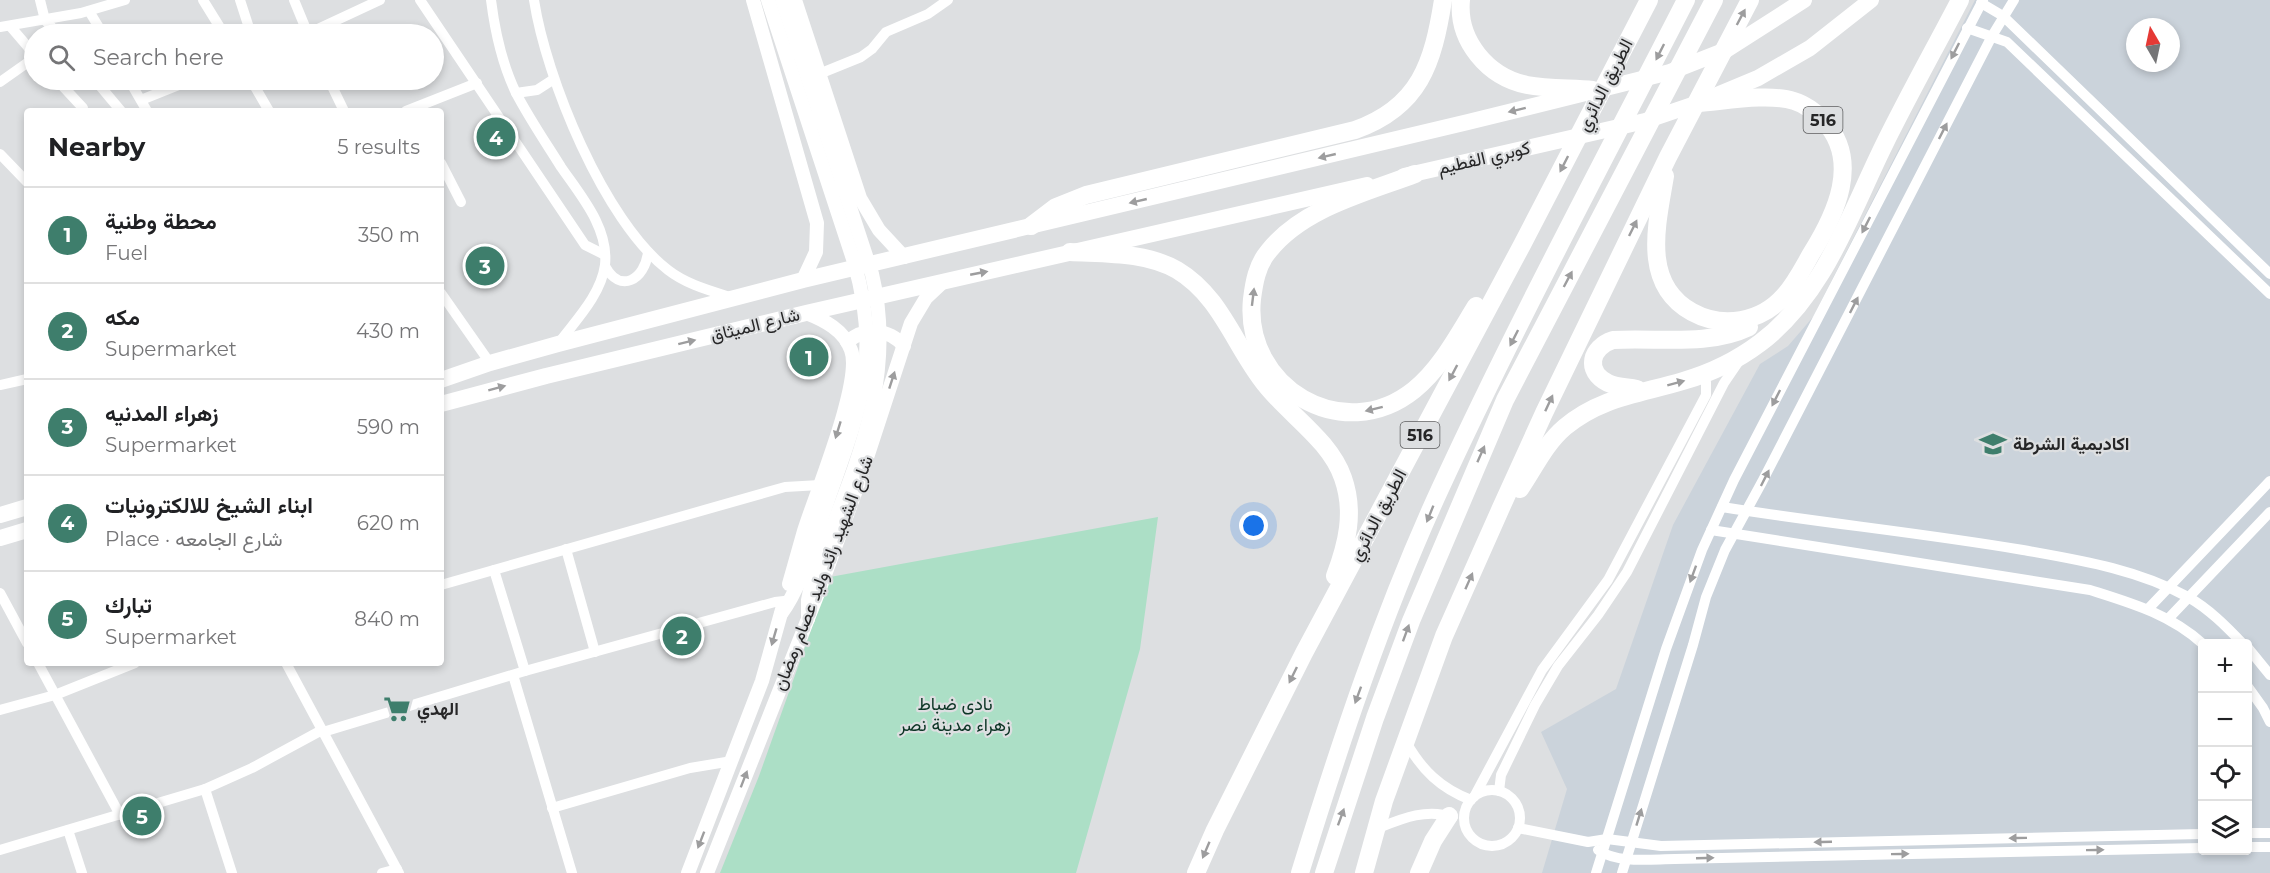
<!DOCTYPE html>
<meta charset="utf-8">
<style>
:root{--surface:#fff;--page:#f6f6f6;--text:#202124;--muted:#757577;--line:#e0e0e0;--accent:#3e7e6c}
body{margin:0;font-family:Montserrat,Vazirmatn,sans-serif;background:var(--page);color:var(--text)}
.controls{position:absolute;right:18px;bottom:18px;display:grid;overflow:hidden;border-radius:6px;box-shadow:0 3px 9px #0003}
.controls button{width:54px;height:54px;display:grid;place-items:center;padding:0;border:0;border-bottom:2px solid var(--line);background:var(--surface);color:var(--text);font:30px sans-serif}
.compass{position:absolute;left:2126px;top:18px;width:54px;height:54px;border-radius:50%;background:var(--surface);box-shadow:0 3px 9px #0003;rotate:351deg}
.you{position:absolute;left:1254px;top:526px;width:21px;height:21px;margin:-15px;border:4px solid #fff;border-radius:50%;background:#1a73e8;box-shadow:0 0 0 9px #1a73e833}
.badge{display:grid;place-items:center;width:39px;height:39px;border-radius:50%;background:var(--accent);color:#fff;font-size:20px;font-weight:700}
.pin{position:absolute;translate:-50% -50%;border:3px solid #fff;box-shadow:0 2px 6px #0006}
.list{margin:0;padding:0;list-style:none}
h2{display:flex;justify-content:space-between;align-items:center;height:78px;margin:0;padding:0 24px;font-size:26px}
h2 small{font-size:20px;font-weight:400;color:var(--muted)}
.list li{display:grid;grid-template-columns:39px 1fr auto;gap:18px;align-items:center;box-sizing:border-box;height:96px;padding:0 24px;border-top:2px solid var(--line)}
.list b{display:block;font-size:22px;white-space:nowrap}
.list p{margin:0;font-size:20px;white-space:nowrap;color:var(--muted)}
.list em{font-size:20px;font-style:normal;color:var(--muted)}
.icon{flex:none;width:33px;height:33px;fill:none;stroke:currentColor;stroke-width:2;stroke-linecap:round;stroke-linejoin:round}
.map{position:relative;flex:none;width:2270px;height:873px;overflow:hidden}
.search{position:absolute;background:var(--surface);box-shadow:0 3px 9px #0003;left:24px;top:24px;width:420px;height:66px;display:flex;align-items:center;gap:15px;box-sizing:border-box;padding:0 21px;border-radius:33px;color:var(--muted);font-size:22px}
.panel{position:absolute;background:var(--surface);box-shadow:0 3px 9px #0003;left:24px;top:108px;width:420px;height:558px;border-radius:6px}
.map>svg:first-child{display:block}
.built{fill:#cbd3db;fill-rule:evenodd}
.green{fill:#acdfc6}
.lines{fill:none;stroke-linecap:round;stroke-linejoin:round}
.street{stroke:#fff;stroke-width:10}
.secondary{stroke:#fff;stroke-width:14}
.primary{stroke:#fff;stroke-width:16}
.highway{stroke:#fff;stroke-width:18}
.oneway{fill:#9d9d9e}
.labels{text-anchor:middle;stroke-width:4.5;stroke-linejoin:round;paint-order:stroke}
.shield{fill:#dddfe1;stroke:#5d5e5f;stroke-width:1.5}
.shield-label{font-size:16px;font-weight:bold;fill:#262627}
.street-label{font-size:18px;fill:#262627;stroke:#dddfe1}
.poi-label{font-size:18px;font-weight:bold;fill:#262627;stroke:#dddfe1;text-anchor:start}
.park-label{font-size:18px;fill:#0c3525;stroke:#dddfe1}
</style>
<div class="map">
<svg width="2270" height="873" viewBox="0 0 2270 873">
<rect width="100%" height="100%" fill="#dddfe1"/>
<path class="built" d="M1975,0h295v873h-728l25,-84 -26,-57 75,-43 57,-164 87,-161 28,-18 25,-29zM2135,27h36v36h-36zM2202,644h46v206h-46z"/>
<path class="green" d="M1158,517l-18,132 -64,224h-356l39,-97 71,-199z"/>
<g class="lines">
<g class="street">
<path d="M40,0l5,20 13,14"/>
<path d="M203,0l21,34"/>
<path d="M240,0l11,34"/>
<path d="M294,0l14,34"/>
<path d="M420,0l165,245 20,10"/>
<path d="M491,0c4,32 11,64 25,93 13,25 30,50 45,74 20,29 48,61 44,98 -4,30 -30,56 -47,79"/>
<path d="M534,0c12,78 70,221 134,270 18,14 40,20 62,27"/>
<path d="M1981,3l22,13 267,258"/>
<path d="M89,11l14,23"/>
<path d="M10,26l24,28"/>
<path d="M0,27l81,-14 44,-13"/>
<path d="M1967,28l40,14 263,252"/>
<path d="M307,34l73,-34"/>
<path d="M819,74l42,-17 11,-8 14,-17 42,-18 20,-14"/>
<path d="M57,80l26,28"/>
<path d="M95,80l26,31"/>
<path d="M129,80l18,31"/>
<path d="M251,80l18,31"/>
<path d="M329,80l15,31"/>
<path d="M0,82l34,-24"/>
<path d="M516,93l21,-3 17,-11"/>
<path d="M141,100l50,-20"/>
<path d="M406,111l71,-28"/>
<path d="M0,154l27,28"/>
<path d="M441,163l20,39"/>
<path d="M605,266c15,28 40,14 43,-14"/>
<path d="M441,293l49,70"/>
<path d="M0,385l27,-6"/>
<path d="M1722,507c100,16 201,26 301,43 56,10 114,19 165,47 21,12 38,29 55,47"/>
<path d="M1711,530l379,60c41,13 80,24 113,54"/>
<path d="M566,549l29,103"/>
<path d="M494,570l31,101"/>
<path d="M441,585l344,-98 35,-2"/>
<path d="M0,593l27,50"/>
<path d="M2148,609l122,-128"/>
<path d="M2168,619l102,-107"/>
<path d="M2248,648l22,27"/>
<path d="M38,663l82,152"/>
<path d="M286,663l113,210"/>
<path d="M513,675l59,198"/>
<path d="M2248,687l15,21 7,14"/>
<path d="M0,710l55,-15 80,-32"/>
<path d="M323,732l202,-61 250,-69 9,-1"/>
<path d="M1406,742c16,28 34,46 65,58"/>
<path d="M205,789l27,84"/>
<circle cx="1492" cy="818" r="28"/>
<path d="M1499,791l2,-16 34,-70 23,-39 40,-51 29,-43 97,-189 15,-22"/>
<path d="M1474,797l68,-127 66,-90 98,-185v-13l-6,-7"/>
<path d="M552,808l138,-40 42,-7"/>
<path d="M1518,828l70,14 19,-3 54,7 541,-12"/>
<path d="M1376,829c25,-10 49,-21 77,-12"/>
<path d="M68,830l14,43"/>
<path d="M2248,833h22"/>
<path d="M2248,847h22"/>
<path d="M0,850l205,-61 47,-21 70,-38"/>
<path d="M1598,850c20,14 54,9 77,9l527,-11"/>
<path d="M382,873l15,-4"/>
<path d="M1596,873l70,-224 36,-99 32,-70 249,-480"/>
<path d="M1622,873l71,-228 13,-48 19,-47 37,-68 230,-446 22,-36"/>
</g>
<g class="secondary">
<path d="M753,0l64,223 -1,29 -13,28"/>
<path d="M768,0l86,262c30,102 1,158 -31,252 -12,34 -21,71 -42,100"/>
<path d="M782,0l90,274c27,112 -23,204 -60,306l-4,20v19"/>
<path d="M795,0l65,198 19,32 25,27"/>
<path d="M847,342c18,-15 41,-14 57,4"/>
<path d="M789,584c5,-18 10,-35 15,-53 11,-36 59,-150 47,-181 -7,-20 -27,-30 -45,-37"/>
<path d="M688,873l74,-192 21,-75"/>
<path d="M707,873l112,-282 39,-106 53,-162 15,-25 17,-16"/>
</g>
<g class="primary">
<path d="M1404,176l241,-55 53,-18 60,-25 52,-30 61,-48"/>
<path d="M441,380l49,-17 68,-19 245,-64 665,-158 202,-50 56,-22 78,-50"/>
<path d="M441,404l105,-28 260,-63 561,-128"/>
<path d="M0,515l27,-8"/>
<path d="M0,538l27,-8"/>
</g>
<g class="highway">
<path d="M1461,0c-4,41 27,77 66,85 21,4 44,3 66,5"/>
<path d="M1415,174c-50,19 -113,34 -147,78 -11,13 -14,31 -16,47 -9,88 91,148 162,91 27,-22 44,-55 62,-84"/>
<path d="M1665,176c-8,48 -24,108 27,136 31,17 69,10 92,-16 11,-12 19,-28 27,-42 25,-40 50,-93 13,-133 -8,-9 -20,-17 -30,-20 -25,-8 -69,0 -96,2"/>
<path d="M1031,226l25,-19 30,-12 269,-65c65,-23 78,-67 88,-130"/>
<path d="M1070,252c36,2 75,0 107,18 44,26 58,77 88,114 24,31 65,56 78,94 12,34 4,66 -8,98"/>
<path d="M1637,389c-10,-2 -21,-2 -29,-6 -24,-12 -17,-36 5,-43 44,-3 94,7 136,-13"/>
<path d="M1520,489c15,-22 25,-45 45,-62 36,-30 75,-33 118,-46 28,-8 53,-20 77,-38 64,-48 90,-129 124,-198 24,-49 51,-97 76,-145"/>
<path d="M1196,873l19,-43 89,-177 218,-408 127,-245"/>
<path d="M1300,873c40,-130 83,-260 140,-384 76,-165 163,-327 246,-489"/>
<path d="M1324,873l51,-155 36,-97 94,-221 209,-400"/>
<path d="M1364,873l20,-72 60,-165 56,-126 44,-97 124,-256 82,-157"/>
<path d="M1419,873l14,-32 16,-25"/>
</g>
</g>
<defs><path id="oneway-solid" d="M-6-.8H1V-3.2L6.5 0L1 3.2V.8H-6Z" transform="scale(1.5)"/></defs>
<g class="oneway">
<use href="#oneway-solid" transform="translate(1741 17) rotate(-62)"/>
<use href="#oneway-solid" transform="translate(1955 51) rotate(117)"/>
<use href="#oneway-solid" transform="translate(1660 52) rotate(117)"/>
<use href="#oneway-solid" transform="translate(1517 110) rotate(166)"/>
<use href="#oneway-solid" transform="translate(1943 131) rotate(-63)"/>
<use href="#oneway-solid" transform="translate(1327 156) rotate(167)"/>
<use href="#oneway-solid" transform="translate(1564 164) rotate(117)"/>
<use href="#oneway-solid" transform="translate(1138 201) rotate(167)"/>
<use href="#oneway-solid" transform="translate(1866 225) rotate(117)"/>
<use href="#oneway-solid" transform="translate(1633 228) rotate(-64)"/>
<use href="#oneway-solid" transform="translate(979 273) rotate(-11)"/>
<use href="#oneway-solid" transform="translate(1568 279) rotate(-62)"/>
<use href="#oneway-solid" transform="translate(1253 297) rotate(-83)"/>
<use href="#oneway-solid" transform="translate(1854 305) rotate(-63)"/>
<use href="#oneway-solid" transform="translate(1514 338) rotate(117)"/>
<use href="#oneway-solid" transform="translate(687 342) rotate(-14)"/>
<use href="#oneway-solid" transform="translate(1453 373) rotate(118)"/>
<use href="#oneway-solid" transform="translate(892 380) rotate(-72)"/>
<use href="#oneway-solid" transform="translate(1676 383) rotate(-15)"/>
<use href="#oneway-solid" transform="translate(497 388) rotate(-15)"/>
<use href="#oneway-solid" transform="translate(1776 398) rotate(117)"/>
<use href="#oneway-solid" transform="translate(1549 403) rotate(-65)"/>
<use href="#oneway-solid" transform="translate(1374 409) rotate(166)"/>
<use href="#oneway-solid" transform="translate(838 430) rotate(107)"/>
<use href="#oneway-solid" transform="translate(1481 454) rotate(-66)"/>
<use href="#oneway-solid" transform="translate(1765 478) rotate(-63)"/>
<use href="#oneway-solid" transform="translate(1430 514) rotate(112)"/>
<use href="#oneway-solid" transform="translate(1693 574) rotate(110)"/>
<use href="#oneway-solid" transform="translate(1469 581) rotate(-66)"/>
<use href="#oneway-solid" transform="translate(1406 633) rotate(-70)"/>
<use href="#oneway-solid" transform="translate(774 637) rotate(106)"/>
<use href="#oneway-solid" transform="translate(1293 675) rotate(116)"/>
<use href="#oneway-solid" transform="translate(1358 695) rotate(110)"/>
<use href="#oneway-solid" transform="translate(744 779) rotate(-69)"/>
<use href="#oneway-solid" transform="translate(1341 817) rotate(-70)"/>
<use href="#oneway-solid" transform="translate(1639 817) rotate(-73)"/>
<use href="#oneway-solid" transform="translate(2018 838) rotate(179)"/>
<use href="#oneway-solid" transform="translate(701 840) rotate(111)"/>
<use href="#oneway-solid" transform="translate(1823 842) rotate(178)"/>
<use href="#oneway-solid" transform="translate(1206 850) rotate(113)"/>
<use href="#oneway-solid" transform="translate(2095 850) rotate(-1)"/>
<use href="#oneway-solid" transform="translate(1900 854) rotate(-1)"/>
<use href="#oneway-solid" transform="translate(1705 858) rotate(-2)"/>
</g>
<defs>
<symbol id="university-bare" viewBox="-9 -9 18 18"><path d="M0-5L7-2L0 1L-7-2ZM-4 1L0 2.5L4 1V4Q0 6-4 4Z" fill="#3e7e6c" stroke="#dddfe1" stroke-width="2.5" paint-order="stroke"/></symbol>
<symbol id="supermarket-bare" viewBox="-9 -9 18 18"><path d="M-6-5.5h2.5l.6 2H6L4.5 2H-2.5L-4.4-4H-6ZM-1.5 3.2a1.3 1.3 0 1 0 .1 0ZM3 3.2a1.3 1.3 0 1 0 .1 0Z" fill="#3e7e6c" stroke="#dddfe1" stroke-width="2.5" paint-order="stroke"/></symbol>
</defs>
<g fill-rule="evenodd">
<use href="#university-bare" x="1974" y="425" width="38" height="38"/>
<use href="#supermarket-bare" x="378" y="690" width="38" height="38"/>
</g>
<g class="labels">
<g class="shield">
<rect x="1803.5" y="107" width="39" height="26" rx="4.5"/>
<rect x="1400.5" y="422" width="39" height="26" rx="4.5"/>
</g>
<g class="shield-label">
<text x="1823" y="126">516</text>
<text x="1420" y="441">516</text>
</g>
<g class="street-label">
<text transform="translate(1605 85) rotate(-63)" y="6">الطريق الدائري</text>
<text transform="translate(1484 158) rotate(-13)" y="6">كوبري الفطيم</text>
<text transform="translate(755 325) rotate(-14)" y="6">شارع الميثاق</text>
<text transform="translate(1378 515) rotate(-62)" y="6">الطريق الدائري</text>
<text transform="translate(823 573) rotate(-69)" y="6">شارع الشهيد رائد وليد عصام رمضان</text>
</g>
<g class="poi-label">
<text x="2013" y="450">اكاديمية الشرطة</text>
<text x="417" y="715">الهدي</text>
</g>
<g class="park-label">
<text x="955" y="710">نادى ضباط<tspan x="955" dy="21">زهراء مدينة نصر</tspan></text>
</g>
</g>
</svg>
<div class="controls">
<button>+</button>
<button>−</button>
<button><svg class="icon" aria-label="locate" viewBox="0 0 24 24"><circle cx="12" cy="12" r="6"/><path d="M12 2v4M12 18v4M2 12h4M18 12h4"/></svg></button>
<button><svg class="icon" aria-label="layers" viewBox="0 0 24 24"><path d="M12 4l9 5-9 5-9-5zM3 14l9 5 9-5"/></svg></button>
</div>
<svg class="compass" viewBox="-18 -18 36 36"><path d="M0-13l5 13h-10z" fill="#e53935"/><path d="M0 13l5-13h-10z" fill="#757577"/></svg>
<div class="you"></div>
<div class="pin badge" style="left:809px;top:357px">1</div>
<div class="pin badge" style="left:682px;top:636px">2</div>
<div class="pin badge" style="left:485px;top:266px">3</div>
<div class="pin badge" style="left:496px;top:137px">4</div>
<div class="pin badge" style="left:142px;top:816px">5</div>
<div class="search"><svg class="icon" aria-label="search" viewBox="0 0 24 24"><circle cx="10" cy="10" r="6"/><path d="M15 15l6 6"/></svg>Search here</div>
<section class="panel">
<h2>Nearby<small>5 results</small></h2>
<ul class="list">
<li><span class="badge">1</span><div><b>محطة وطنية</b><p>Fuel</p></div><em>350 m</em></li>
<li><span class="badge">2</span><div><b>مكه</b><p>Supermarket</p></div><em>430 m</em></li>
<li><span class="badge">3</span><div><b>زهراء المدنيه</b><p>Supermarket</p></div><em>590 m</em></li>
<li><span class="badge">4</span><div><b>ابناء الشيخ للالكترونيات</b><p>Place · شارع الجامعه</p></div><em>620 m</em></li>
<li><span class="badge">5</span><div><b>تبارك</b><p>Supermarket</p></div><em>840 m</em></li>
</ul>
</section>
</div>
